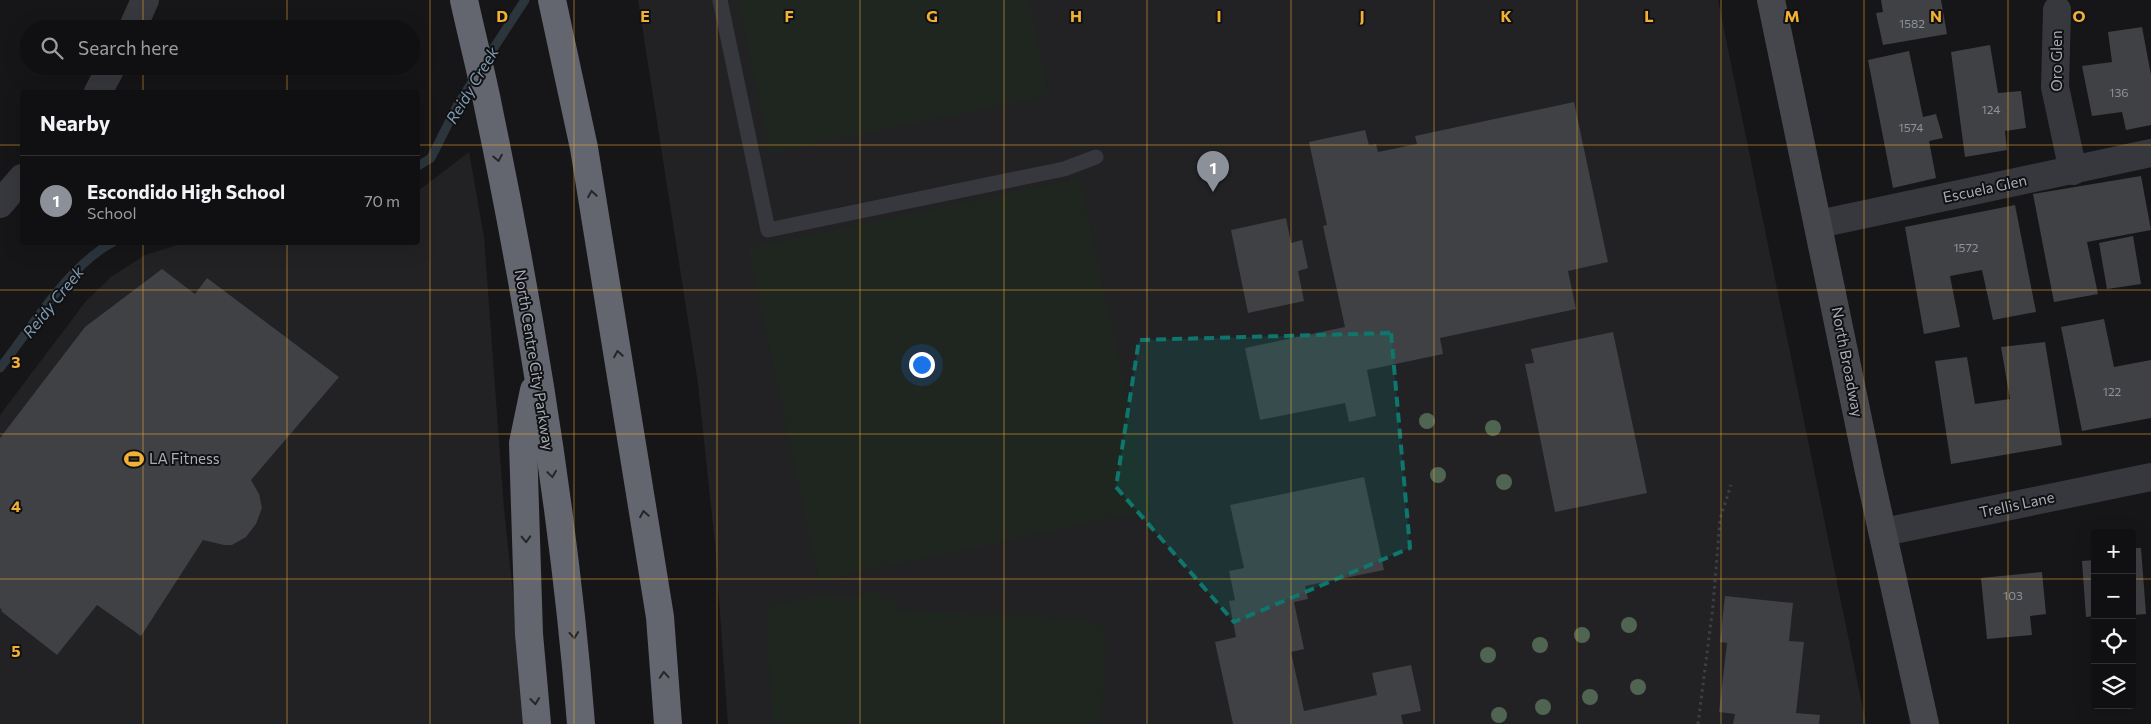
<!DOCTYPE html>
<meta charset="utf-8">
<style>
:root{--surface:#101012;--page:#19191b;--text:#f1f3f6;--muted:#9c9d9f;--line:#303032;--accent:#8c9099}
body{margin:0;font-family:Commissioner,sans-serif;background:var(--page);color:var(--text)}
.controls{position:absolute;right:15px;bottom:15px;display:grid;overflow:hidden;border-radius:5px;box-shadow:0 5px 20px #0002}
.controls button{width:45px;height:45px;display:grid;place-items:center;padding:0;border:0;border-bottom:1px solid var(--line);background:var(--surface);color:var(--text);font:25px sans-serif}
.you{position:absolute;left:921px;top:364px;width:18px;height:18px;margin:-12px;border:4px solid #fff;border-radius:50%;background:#1a73e8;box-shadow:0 0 0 8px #1a73e833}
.badge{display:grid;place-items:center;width:32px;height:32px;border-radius:50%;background:var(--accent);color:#fff;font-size:16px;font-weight:700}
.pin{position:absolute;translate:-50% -41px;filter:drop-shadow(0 1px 2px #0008)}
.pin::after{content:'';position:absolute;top:26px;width:18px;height:15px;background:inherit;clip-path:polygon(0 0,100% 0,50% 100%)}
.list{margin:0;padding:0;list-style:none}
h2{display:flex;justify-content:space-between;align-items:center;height:65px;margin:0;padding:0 20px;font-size:21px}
h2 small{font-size:16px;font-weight:400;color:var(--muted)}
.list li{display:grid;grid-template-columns:32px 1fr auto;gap:15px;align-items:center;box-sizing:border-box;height:90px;padding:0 20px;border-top:1px solid var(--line)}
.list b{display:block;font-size:19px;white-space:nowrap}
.list p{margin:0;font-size:16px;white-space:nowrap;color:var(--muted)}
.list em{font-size:16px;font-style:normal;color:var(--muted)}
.icon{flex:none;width:28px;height:28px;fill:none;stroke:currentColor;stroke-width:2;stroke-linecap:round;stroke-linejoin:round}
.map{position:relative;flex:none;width:2151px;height:724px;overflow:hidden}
.search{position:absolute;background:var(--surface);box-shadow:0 5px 20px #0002;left:20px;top:20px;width:400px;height:55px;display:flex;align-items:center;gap:12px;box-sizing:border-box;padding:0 18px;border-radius:28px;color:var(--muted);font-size:19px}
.panel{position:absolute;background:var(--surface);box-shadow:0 5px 20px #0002;left:20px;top:90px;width:400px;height:155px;border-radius:5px}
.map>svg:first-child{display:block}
.built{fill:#222225}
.green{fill:#1e261f}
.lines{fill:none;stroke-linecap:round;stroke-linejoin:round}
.stream{stroke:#2c353c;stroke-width:9}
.building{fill:#404145}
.path{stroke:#3d3f44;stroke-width:3;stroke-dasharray:2.5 4;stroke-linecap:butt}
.lane{stroke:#37383d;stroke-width:15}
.street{stroke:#37383d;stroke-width:28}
.secondary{stroke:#45474d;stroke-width:28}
.highway{stroke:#63666e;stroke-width:28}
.tree{fill:#506452}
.oneway{stroke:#26262a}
.marked{fill:#0f766e;fill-opacity:0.2;stroke:#0f766e;stroke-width:4;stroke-dasharray:10 6;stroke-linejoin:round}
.grid{fill:none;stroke:#f2b134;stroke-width:1;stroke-opacity:0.55}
.labels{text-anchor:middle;stroke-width:4;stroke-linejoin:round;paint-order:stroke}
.number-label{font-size:12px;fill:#8e929b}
.street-label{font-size:15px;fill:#a8adb8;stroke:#111113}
.poi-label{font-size:15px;fill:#a8adb8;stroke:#111113;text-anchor:start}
.water-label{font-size:16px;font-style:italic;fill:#7f9bb3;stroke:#111113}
.grid-label{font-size:16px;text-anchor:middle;font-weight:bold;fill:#f2b134;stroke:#111113;stroke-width:4;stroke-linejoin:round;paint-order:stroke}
</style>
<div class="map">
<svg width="2151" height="724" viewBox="0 0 2151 724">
<rect width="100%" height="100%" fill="#161618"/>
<g class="built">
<path d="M638,0h1080l148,724h-1138l-13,-180 -17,-160z"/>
<path d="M469,152l15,85 20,272 23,215h-527v-309l86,-114 25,-24 34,-22 39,-12 234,-1v-51z"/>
</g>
<g class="green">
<path d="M738,0h291l20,96 -279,57z"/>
<path d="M1080,178l71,332 -332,71 -71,-333z"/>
<path d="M879,590l3,11 15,-1 1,10 192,9 17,16 -6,89h-328l-7,-104 3,-12 6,-4 53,-11 10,4h12z"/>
</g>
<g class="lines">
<g class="stream">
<path d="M484,63l41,-63"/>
<path d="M418,166l13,-8 27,-54 18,-28"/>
<path d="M0,368c32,-41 67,-101 113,-126"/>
</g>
</g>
<g class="building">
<path d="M1881,0h60l6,34 -64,11 -7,-32 7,-1z"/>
<path d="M2142,27l9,48v50l-25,5 -4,-18 -30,4 -10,-50 30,-4 -4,-30z"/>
<path d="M1990,45l8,48 23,-2 5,37 -21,3 2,19 -42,7 -14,-105z"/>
<path d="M1909,51l14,66 13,-3 7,24 -14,3 7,37 -43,10 -25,-128z"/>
<path d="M1574,102l34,160 -40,9 8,38 -136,29 3,16 -76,16 9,46 -27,6 -4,-19 -85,17 -15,-72 100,-21 -22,-101 4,-1 -18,-83 56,-12 4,15 7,-1 2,8 39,-8 -2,-8z"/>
<path d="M2141,176l10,54 -64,12 11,52 -44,8 -21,-108z"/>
<path d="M2015,205l21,107 -43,8 -11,-50 -32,6 10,51 -36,7 -19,-107z"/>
<path d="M1286,218l5,25 11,-3 6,28 -10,3 6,30 -56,12 -17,-83z"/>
<path d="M2133,236l8,48 -34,5 -8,-46z"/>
<path d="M162,269l33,25 12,-16 132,99 -88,103 8,14 3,14 -6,16 -10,13 -14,8h-8l-21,-5 -62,96 -44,-31 -40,50 -56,-44 1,-1 -2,-2v-170l85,-111z"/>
<path d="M2104,319l10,48 37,-7v58l-69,13 -21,-104z"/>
<path d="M1613,332l34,161 -92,19 -30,-148 9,-1 -3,-14z"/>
<path d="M2045,342l17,103 -111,19 -16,-103 32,-4 8,47 35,-5 -9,-52z"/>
<path d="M1364,477l20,93 -79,16 3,13 -14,3 10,47 -13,3 13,59 73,-16 -5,-22 39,-8 10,46 -20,4 2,9h-170l-18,-82 21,-5 -7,-36 6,-1 -6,-29 15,-3 -14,-63z"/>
<path d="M2132,548h9l5,66 -14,1z"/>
<path d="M2095,560v56l-9,1 -4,-56z"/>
<path d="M2042,572l4,42 -16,2 2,19 -45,4 -6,-61z"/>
<path d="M1725,596l68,7 -4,38 15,1 -8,71 24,2 -1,9h-86l2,-10 -16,-2 8,-69 -7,-1z"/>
</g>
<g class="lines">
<path class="path" d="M1698,724l15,-118 7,-87 11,-34"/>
<path class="lane" d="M720,0l48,230 296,-61 32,-12"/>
<g class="street">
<path d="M2057,10l-2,77 18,84"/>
<path d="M132,29l13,-29"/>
<path d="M98,92l14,-26"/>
<path d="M0,204l22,-26"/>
<path d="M1819,224l332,-71"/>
<path d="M1884,532l267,-55"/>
</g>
<path class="secondary" d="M1771,0l98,472 56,252"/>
<g class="highway">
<path d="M464,0c8,37 18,74 25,111 42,202 76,407 92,613"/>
<path d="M552,0l32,148 76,469 8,107"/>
<path d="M534,390l-11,53 6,191 8,90"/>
</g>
</g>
<g class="tree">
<circle cx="1427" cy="421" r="8"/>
<circle cx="1493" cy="428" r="8"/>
<circle cx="1438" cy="475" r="8"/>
<circle cx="1504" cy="482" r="8"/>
<circle cx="1629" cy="625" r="8"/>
<circle cx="1582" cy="635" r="8"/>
<circle cx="1540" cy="645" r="8"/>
<circle cx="1488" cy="655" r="8"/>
<circle cx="1638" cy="687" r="8"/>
<circle cx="1590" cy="697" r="8"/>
<circle cx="1543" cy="707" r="8"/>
<circle cx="1499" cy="715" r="8"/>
</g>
<defs><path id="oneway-chevron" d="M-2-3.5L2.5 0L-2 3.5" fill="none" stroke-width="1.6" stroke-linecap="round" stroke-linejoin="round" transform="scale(1.25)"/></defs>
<g class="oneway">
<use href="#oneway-chevron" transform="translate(498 158) rotate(79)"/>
<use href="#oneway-chevron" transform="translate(592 194) rotate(-99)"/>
<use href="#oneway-chevron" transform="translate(618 354) rotate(-99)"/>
<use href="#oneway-chevron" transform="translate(552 474) rotate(82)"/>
<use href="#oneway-chevron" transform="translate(644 514) rotate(-99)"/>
<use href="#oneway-chevron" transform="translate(526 539) rotate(88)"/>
<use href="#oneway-chevron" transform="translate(574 635) rotate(85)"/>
<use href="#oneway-chevron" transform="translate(664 675) rotate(-94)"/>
<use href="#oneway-chevron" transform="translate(535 701) rotate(84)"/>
</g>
<path class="marked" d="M1391,333l19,215 -176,74 -118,-135 23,-147z"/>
<path class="grid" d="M143,0v29M287,0v29M430,0v724M574,0v724M717,0v724M860,0v724M1004,0v724M1147,0v724M1291,0v724M1434,0v724M1577,0v724M1721,0v724M1864,0v724M2008,0v724M143,66v26M287,66v26M0,145h22M418,145h1733M143,242v482M287,242v482M0,290h2151M0,434h2151M0,579h2095M2132,579h19"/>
<defs>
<symbol id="stadium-bare" viewBox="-9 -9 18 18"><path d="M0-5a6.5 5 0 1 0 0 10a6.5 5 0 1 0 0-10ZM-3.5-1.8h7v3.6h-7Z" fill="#f2b134" stroke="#111113" stroke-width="2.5" paint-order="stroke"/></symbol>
</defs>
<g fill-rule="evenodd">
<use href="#stadium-bare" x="120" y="445" width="28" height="28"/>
</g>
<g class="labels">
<g class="number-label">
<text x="1912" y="28">1582</text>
<text x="2119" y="97">136</text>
<text x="1991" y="114">124</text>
<text x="1911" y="132">1574</text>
<text x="1966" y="252">1572</text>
<text x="2112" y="396">122</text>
<text x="2013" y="600">103</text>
</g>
<g class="street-label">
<text transform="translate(2057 61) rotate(-90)" y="5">Oro Glen</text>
<text transform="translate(1985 189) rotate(-12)" y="5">Escuela Glen</text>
<text transform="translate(534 360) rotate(81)" y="5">North Centre City Parkway</text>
<text transform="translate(1847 362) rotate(79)" y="5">North Broadway</text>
<text transform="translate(2017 505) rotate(-12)" y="5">Trellis Lane</text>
</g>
<g class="poi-label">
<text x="149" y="464">LA Fitness</text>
</g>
<g class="water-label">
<text transform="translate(472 85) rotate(-59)" y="6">Reidy Creek</text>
<text transform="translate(53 302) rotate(-51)" y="6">Reidy Creek</text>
</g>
</g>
<g class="grid-label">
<text x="502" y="22">D</text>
<text x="645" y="22">E</text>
<text x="789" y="22">F</text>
<text x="932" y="22">G</text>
<text x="1076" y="22">H</text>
<text x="1219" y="22">I</text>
<text x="1362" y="22">J</text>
<text x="1506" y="22">K</text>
<text x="1649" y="22">L</text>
<text x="1792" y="22">M</text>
<text x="1936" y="22">N</text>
<text x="2079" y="22">O</text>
<text x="16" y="368">3</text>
<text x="16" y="512">4</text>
<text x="16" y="657">5</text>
</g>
</svg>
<div class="controls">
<button>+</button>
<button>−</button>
<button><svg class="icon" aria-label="locate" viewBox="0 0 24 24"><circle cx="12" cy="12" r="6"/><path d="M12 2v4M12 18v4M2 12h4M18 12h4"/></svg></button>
<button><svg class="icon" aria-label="layers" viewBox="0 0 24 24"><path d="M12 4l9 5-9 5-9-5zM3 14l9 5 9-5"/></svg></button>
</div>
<div class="you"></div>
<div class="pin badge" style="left:1213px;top:192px">1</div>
<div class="search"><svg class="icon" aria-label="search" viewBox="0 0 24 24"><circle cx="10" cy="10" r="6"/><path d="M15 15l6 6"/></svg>Search here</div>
<section class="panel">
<h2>Nearby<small></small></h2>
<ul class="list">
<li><span class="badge">1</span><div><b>Escondido High School</b><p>School</p></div><em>70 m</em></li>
</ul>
</section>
</div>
